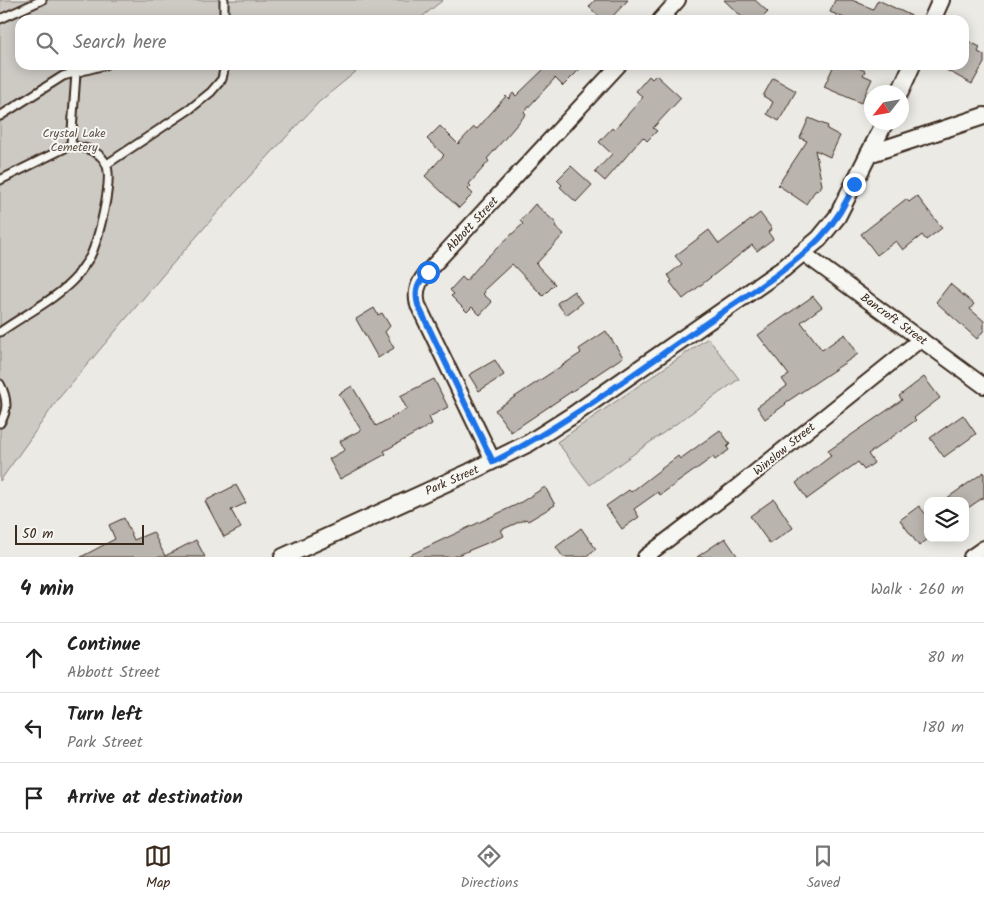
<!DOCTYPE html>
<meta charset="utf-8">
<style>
:root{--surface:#fff;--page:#f2f2f2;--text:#222;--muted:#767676;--line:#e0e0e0;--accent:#3b2a1e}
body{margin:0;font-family:Kalam,sans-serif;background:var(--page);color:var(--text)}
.controls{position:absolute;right:15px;bottom:15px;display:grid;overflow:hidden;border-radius:10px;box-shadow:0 2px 12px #0003}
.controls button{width:45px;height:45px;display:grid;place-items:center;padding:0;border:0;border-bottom:1px solid var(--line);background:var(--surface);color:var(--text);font:25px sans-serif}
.compass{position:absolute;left:864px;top:85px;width:45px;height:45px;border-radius:50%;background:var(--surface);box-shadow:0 2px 12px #0003;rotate:239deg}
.scale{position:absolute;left:15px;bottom:12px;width:129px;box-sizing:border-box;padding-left:5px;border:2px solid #3b2a1e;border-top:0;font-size:14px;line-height:18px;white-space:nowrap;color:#3b2a1e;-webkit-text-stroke:4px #f6f6f2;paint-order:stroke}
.stop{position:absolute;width:15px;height:15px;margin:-11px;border:4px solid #1a73e8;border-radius:50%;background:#fff}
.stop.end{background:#1a73e8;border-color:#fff;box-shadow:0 1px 5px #0008}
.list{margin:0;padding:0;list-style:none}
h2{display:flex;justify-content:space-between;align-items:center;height:65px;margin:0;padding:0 20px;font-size:21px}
h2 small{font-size:16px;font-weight:400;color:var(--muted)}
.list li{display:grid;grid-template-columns:32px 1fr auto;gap:15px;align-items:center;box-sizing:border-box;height:70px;padding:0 20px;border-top:1px solid var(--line)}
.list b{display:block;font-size:19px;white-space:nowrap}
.list p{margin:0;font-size:16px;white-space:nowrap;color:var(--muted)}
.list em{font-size:16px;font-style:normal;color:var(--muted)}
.icon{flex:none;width:28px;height:28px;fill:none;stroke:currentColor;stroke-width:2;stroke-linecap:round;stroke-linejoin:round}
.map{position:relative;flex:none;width:984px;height:557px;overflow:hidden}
.search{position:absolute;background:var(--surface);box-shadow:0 2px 12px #0003;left:15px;right:15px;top:15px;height:55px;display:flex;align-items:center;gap:12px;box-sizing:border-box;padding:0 18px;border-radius:15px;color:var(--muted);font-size:19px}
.sheet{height:275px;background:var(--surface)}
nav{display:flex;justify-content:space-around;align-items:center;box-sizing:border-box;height:70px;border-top:1px solid var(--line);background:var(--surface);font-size:14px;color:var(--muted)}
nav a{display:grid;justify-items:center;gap:2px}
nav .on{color:var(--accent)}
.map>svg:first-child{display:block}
.green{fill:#cdcac4;stroke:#847a71}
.building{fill:#bab4ae;stroke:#3b2a1e}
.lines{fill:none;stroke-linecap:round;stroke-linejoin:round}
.service-casing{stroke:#3b2a1e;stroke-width:11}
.minor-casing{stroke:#3b2a1e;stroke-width:18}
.tertiary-casing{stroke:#3b2a1e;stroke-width:20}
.service{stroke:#f6f6f2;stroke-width:7}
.minor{stroke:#f6f6f2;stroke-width:14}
.tertiary{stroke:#f6f6f2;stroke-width:16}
.route{stroke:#1a73e8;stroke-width:6}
.labels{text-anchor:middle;stroke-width:4;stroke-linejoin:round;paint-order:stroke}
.park-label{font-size:12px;fill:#605248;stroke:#f6f6f2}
.street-label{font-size:12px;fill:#3b2a1e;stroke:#f6f6f2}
</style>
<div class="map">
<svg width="984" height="557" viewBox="0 0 984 557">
<rect width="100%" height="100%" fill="#ebeae5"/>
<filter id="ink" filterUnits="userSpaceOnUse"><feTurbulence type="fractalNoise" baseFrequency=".02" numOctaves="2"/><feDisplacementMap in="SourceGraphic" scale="10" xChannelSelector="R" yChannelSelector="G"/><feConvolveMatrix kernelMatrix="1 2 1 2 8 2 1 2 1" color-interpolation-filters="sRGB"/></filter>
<g filter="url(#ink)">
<g class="green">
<path d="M0,0h443l-25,20h-398v45h344l-45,37 -72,77 -85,97 -103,122 -59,83z"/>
<path d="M708,338l31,41 -149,106 -33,-43z"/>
</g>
<g class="building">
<path d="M595,0h33l-19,20h-6l-14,-13z"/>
<path d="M724,0h31l13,12 -8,8h-15z"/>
<path d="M835,0h17l21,9 5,-9 42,20h-71l-19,-8z"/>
<path d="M964,39l16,8 -2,5 6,3v8l-12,21 -35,-19h27z"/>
<path d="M542,65h42l-21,21 -8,-8 -31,34 2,2 -39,45 2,2 -20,23 2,2 -3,3 5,5 -14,14 -34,-32 19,-21 -17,-16 13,-13 18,18 16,-17 3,2 29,-33 3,3 4,-6 3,3 29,-28z"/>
<path d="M834,65h19l12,6 -2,4 9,4 -11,24 -37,-16z"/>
<path d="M656,75l25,23 -28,30 4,3 -10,10 -4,-4 -38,44 -10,-9 17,-18 -13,-12 13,-14 2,2 29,-33 -7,-6 13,-15 3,3z"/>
<path d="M773,78l23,13 -17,30 -12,-7 6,-12 -10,-6z"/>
<path d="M809,118l19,8 -1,3 13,7 -10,21 -15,-7 7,35 -3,5 -4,1 -9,13 -28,-19 29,-44 -7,-3z"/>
<path d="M571,166l21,19 -16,17 -16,-15 2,-2 -5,-5z"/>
<path d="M917,196l25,32 -16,12 -4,-5 -19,15 -7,-9 -19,14 -16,-21 45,-35 3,3z"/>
<path d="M535,204l22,20 -2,2 9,8 -28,30 19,20 -12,12 -31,-32 -28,26 1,2 -2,2 9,8 -12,13 -8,-8 -5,5 -16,-16 3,-2 -4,-4 12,-13 4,4 19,-22 38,-35 -3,-3z"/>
<path d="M760,213l12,16 -4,3 5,7 -16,12 -5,-6 -69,54 -13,-17 2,-1 -4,-6 14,-11 -7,-8 34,-26 10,14z"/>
<path d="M950,284l24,20 -4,5 14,12v9l-7,9 -41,-37z"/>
<path d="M574,291l8,12 -16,12 -9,-12z"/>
<path d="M813,296l9,11 -21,15 21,28 23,-16 13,20 -73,49 1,1 -21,15 -8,-12 30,-21 -5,-7 7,-4 -31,-40z"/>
<path d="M374,308l4,7 4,-2 8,13 -5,6 9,16 -16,10 -22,-39z"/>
<path d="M606,331l17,26 -112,75 -16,-22 86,-57 -2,-4z"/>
<path d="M495,360l9,15 -25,16 -10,-16z"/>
<path d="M924,377l16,21 -26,20 2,2 -48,34 6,9 -10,7 -6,-8 -51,37 -11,-16 35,-27 -3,-5 74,-51 -3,-4z"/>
<path d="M434,379l14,28 -19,10 3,7 -48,27 2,3 -46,25 -11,-20 16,-9 -5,-9 21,-11 -22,-36 13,-8 24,40 31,-17 -7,-13z"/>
<path d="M963,415l13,19 -32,23 -14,-19z"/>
<path d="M720,430l10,14 -3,3 2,3 -14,10 -2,-3 -53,38 -2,-3 -24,17 5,8 -17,12 -16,-23 23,-16 2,2 47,-36 2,3z"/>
<path d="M984,472v25l-19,13v-9h-22z"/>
<path d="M236,485l10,18 -15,7 10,18 -17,9 -19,-36z"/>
<path d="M545,487l10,18 -27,16 -2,-2 -25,11 3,6 -51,21h-47l112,-53z"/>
<path d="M774,499l19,29 -23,16 -20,-28z"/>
<path d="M919,506l9,11v22l-9,7 -19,-26z"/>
<path d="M124,518l10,22 19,-8 12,24 31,-16 9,17h-124l34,-18 -6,-14z"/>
<path d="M581,528l15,21 -11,8h-22l-7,-10z"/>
<path d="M725,538l13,19h-41z"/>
</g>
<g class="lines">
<defs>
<g id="service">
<path d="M224,0v20"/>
<path d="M0,19l42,-19"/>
<path d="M0,116l63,-40 42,-11"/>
<path d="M71,145l5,-72"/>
<path d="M107,164l83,-55 21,-17 11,-13 3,-14"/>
<path d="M0,180l71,-35c13,3 29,5 35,19 8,15 -8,77 -16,93 -4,6 -9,13 -13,19 -20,23 -52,38 -77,56"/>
<path d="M0,384c7,13 9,26 0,39"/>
</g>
<g id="minor">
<path d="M660,20l18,-20"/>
<path d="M803,253l181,133"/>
<path d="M493,461l-75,-156c-6,-22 9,-32 23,-48l178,-192"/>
<path d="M645,557l88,-67 188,-151"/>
<path d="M971,557l13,-9"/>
</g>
<g id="tertiary">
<path d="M932,20l9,-20"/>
<path d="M900,92l12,-27"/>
<path d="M869,154l115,-38"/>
<path d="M283,557l187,-85 59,-29 44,-28 210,-146 36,-30 18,-22 48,-95"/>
</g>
</defs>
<use href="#service" class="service-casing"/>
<use href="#minor" class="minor-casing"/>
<use href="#tertiary" class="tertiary-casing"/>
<use href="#service" class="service"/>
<use href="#minor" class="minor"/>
<use href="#tertiary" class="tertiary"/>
</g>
</g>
<g class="lines" filter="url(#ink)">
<path class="route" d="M428,272c-10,11 -14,18 -10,33l75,157c74,-38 140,-88 208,-135 39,-28 85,-54 119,-89 15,-16 26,-33 34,-54"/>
</g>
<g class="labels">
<g class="park-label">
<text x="74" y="137">Crystal Lake<tspan x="74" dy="14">Cemetery</tspan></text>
</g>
<g class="street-label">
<text transform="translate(472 224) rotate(-47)" y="4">Abbott Street</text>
<text transform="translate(894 319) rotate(36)" y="4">Bancroft Street</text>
<text transform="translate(784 449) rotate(-39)" y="4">Winslow Street</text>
<text transform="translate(452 480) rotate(-24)" y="4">Park Street</text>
</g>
</g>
</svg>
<div class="controls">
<button><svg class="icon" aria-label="layers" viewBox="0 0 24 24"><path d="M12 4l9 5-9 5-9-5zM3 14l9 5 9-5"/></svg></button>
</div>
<svg class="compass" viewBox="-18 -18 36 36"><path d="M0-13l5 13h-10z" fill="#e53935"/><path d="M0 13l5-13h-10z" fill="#767676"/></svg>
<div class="scale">50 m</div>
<div class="stop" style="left:428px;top:272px"></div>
<div class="stop end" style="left:854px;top:184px"></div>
<div class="search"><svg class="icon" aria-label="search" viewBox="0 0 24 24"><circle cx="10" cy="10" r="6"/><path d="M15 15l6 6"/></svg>Search here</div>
</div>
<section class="sheet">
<h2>4 min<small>Walk · 260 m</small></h2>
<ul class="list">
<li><svg class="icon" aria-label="ahead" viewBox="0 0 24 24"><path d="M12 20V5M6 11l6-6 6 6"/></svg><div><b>Continue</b><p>Abbott Street</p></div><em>80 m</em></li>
<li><svg class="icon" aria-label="left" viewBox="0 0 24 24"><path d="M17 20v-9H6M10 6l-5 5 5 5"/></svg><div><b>Turn left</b><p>Park Street</p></div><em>180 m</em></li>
<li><svg class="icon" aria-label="arrive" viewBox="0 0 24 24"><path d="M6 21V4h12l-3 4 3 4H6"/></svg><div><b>Arrive at destination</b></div></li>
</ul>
</section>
<nav>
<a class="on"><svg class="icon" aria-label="map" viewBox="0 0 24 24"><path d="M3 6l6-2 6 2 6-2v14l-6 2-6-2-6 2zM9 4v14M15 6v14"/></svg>Map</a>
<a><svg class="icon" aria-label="directions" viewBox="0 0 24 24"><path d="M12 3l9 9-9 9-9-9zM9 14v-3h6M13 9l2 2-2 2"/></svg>Directions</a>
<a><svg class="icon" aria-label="saved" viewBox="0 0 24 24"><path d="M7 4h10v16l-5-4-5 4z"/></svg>Saved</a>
</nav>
